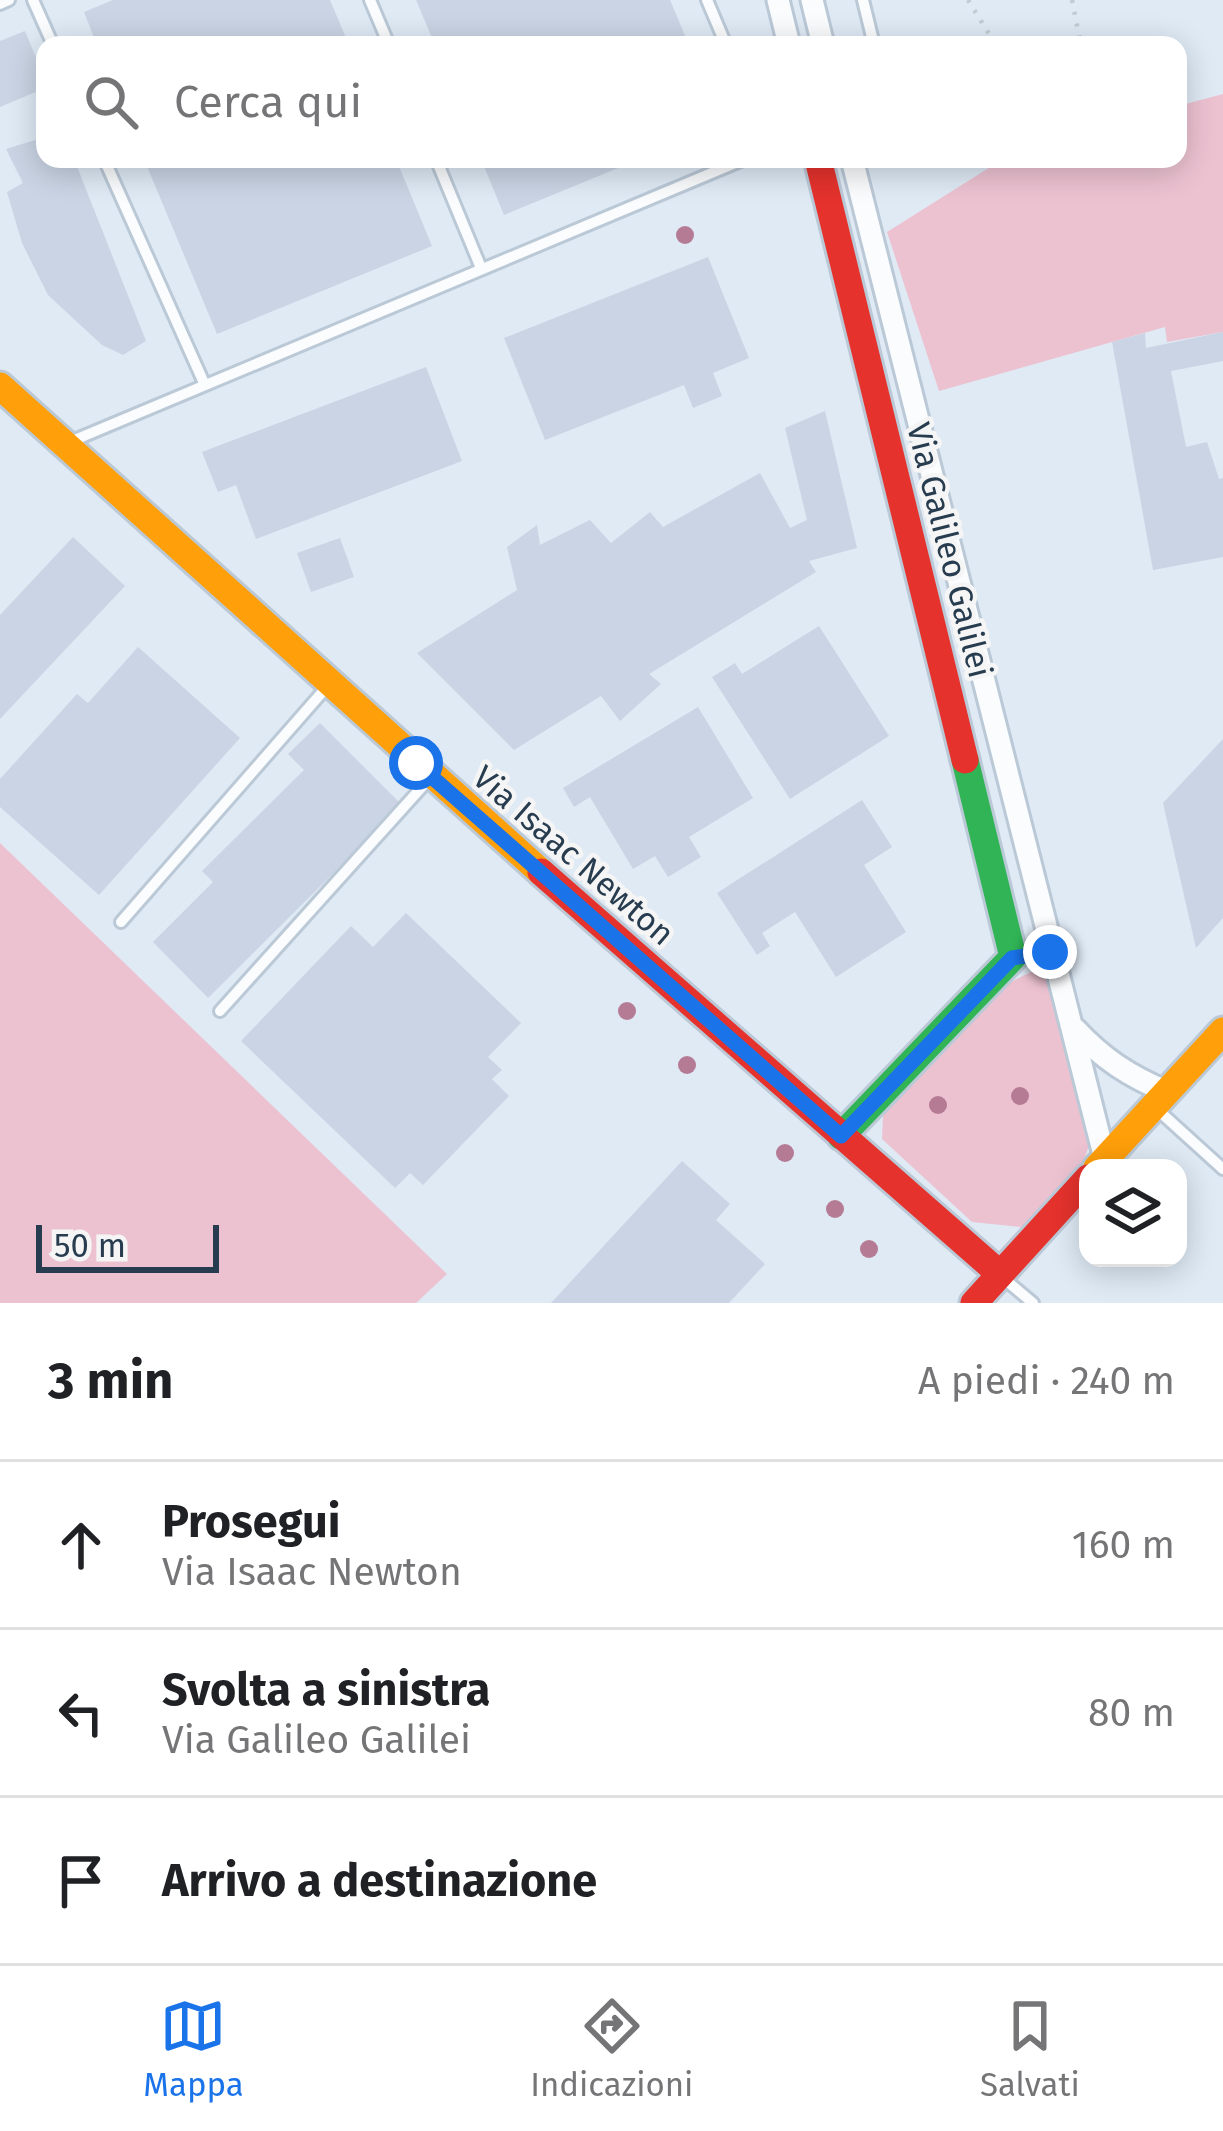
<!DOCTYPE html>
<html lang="it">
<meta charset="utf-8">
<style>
:root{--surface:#fff;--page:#f2f2f2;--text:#202124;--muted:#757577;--line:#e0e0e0;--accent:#1a73e8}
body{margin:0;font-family:"Fira Sans",sans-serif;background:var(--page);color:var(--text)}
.controls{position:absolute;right:36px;bottom:36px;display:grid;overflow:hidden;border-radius:24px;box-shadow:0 6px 30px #0003}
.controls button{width:108px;height:108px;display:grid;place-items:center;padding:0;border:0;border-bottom:3px solid var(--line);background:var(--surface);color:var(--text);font:60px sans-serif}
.scale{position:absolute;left:36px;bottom:30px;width:183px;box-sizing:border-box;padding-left:12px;border:6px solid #273c4f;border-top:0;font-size:33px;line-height:42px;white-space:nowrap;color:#273c4f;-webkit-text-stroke:9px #f5f5f5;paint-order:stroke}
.stop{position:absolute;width:36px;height:36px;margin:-27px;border:9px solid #1a73e8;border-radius:50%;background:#fff}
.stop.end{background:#1a73e8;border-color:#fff;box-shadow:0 3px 12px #0008}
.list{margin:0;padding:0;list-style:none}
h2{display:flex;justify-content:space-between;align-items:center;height:156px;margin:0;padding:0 48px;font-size:51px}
h2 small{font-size:39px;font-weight:400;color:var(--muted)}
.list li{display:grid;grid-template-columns:78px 1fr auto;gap:36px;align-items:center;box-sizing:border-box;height:168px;padding:0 48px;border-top:3px solid var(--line)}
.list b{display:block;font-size:45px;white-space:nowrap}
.list p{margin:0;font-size:39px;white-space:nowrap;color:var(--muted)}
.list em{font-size:39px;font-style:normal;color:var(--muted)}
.icon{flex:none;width:66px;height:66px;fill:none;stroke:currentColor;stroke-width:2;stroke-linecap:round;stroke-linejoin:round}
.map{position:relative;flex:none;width:1223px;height:1303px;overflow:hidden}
.search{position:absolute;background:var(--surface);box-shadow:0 6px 30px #0003;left:36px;right:36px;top:36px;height:132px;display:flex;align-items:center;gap:30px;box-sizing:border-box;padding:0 42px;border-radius:24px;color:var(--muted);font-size:45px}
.sheet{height:660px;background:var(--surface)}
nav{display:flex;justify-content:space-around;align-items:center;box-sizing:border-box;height:168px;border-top:3px solid var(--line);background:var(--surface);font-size:33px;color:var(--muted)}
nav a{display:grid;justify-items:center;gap:6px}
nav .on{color:var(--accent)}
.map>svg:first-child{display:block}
.green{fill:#ecc2d1}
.building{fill:#cad4e4}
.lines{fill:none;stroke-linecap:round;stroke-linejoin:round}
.lane-casing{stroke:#bbc9d7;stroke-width:16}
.street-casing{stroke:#bbc9d7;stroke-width:27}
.fast-casing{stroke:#bbc9d7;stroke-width:33}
.slow-casing{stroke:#bbc9d7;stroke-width:33}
.jam-casing{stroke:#bbc9d7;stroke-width:33}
.path{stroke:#c3cbd1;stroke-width:4.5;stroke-dasharray:3 9;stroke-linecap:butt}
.lane{stroke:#fafcfe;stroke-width:10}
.street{stroke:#fafcfe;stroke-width:21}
.fast{stroke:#30b455;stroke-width:27}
.slow{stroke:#ff9f0a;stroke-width:27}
.jam{stroke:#e5322d;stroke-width:27}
.tree{fill:#b57b94}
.route{stroke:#1a73e8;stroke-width:15}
.labels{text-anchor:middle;stroke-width:9;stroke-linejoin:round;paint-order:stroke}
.street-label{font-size:33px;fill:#273c4f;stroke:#f5f5f5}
</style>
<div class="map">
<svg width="1223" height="1303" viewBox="0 0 1223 1303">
<rect width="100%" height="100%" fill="#dfeaf5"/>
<g class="green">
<path d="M1223,94v238l-56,10 -2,-15 -226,64 -52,-159 116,-73h175v-53z"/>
<path d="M0,843l447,431 -31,29h-416z"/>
<path d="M1046,965l44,178 -7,19 -46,55 -16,10 -49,-5 -90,-83 1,-26 123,-129z"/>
</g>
<g class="building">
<path d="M113,0h217l19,45h-252l-13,-33z"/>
<path d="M416,0h254l19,45h-254z"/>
<path d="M25,31l20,48v9l-45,19v-66z"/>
<path d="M45,137v22h29l72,182 -23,14 -21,-10 -54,-50 -26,-52 -15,-51 16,-9 -17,-34z"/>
<path d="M144,159h252l36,87 -215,88z"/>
<path d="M481,159h159l-136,56z"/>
<path d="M708,257l41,101 -36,15 9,23 -29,12 -9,-23 -139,55 -41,-102z"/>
<path d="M1223,332v29l-52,10 15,76 21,-5 12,37 4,-1v79l-70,13 -41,-228 33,-9 1,15z"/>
<path d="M426,367l36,94 -206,78 -20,-54 -18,7 -16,-40z"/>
<path d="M825,411l32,137 -48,13 7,11 -167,102 12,10 -41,37 -19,-25 -87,54 -97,-97 100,-63 -10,-43 30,-22 3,20 50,-25 21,23 39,-31 13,15 97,-54 30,55 17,-8 -22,-92z"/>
<path d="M73,537l52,49 -125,133v-104z"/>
<path d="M340,538l14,39 -43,15 -14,-39z"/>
<path d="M819,626l70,110 -99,63 -78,-122 23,-14 7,11z"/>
<path d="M138,647l102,91 -141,157 -99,-88v-28l77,-85 11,9z"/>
<path d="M698,707l55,91 -64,39 12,20 -33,20 -13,-21 -22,13 -43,-72 -16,10 -11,-19z"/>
<path d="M320,723l82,82 -194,193 -55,-56 60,-60 -11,-11 102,-101 -16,-16z"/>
<path d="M1223,739v179l-27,30 -33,-145z"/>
<path d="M862,800l30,47 -28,18 42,67 -70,45 -41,-65 -33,21 8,13 -13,9 -40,-62z"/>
<path d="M406,913l115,110 -33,34 14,13 -10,9 17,17 -86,89 -13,-12 -15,15 -154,-147 110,-115 22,21z"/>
<path d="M682,1161l48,43 -14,16 49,44 -36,39h-178z"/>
</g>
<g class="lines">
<defs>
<g id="lane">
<path d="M33,0l20,45"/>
<path d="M370,0l19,45"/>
<path d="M707,0l19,45"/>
<path d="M863,0l11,45"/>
<path d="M0,4l9,-4"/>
<path d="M104,159l100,224"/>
<path d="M436,159l45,109"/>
<path d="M72,441l673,-282"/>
<path d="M121,922l204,-233"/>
<path d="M220,1011l210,-233"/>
<path d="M1159,1111l64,58"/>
<path d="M1002,1277l31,26"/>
</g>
<g id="street">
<path d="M778,0l11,45"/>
<path d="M812,0l11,45"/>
<path d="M852,159l253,1000"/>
<path d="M1075,1029c28,30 54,47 92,63"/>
</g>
<path id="fast" d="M841,1136l172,-179 -48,-197"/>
<g id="slow">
<path d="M0,386l541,486"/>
<path d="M1097,1168l126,-137"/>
</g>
<g id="jam">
<path d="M818,159l147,601"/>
<path d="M541,872l459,402"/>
<path d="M974,1303l114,-125"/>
</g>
</defs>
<use href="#lane" class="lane-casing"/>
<use href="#street" class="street-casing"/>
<use href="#fast" class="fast-casing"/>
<use href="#slow" class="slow-casing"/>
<use href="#jam" class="jam-casing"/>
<g class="path">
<path d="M968,0l28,45"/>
<path d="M1072,0l9,45"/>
</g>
<use href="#lane" class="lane"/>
<use href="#street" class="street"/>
<use href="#fast" class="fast"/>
<use href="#slow" class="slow"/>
<use href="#jam" class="jam"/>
</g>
<g class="tree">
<circle cx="685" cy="235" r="9"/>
<circle cx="627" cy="1011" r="9"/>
<circle cx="687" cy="1065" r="9"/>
<circle cx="1020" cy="1096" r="9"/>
<circle cx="938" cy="1105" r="9"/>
<circle cx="785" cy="1153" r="9"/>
<circle cx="835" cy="1209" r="9"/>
<circle cx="869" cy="1249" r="9"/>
</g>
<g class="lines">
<path class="route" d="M416,763l425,373 171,-178 38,-6"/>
</g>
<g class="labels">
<g class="street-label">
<text transform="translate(950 550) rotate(76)" y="12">Via Galileo Galilei</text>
<text transform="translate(574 855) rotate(41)" y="12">Via Isaac Newton</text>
</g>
</g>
</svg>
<div class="controls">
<button><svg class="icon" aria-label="layers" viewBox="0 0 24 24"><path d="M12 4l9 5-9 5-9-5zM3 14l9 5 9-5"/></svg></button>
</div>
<div class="scale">50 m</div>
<div class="stop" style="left:416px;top:763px"></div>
<div class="stop end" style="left:1050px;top:952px"></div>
<div class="search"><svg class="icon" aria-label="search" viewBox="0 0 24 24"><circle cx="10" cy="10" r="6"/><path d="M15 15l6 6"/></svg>Cerca qui</div>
</div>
<section class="sheet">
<h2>3 min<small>A piedi · 240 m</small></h2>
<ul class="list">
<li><svg class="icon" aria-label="ahead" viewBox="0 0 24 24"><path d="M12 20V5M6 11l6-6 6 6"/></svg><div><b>Prosegui</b><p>Via Isaac Newton</p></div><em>160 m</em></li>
<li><svg class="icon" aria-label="left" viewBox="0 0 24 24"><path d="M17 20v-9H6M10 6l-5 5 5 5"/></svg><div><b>Svolta a sinistra</b><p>Via Galileo Galilei</p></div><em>80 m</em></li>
<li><svg class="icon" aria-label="arrive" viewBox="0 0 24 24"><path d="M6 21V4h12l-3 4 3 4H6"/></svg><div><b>Arrivo a destinazione</b></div></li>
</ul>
</section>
<nav>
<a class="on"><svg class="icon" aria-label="map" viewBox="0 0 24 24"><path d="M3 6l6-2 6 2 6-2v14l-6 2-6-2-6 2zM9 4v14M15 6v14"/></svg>Mappa</a>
<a><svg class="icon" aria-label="directions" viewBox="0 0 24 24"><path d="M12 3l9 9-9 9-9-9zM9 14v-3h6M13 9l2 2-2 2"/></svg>Indicazioni</a>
<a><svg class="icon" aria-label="saved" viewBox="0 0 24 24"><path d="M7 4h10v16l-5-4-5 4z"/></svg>Salvati</a>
</nav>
